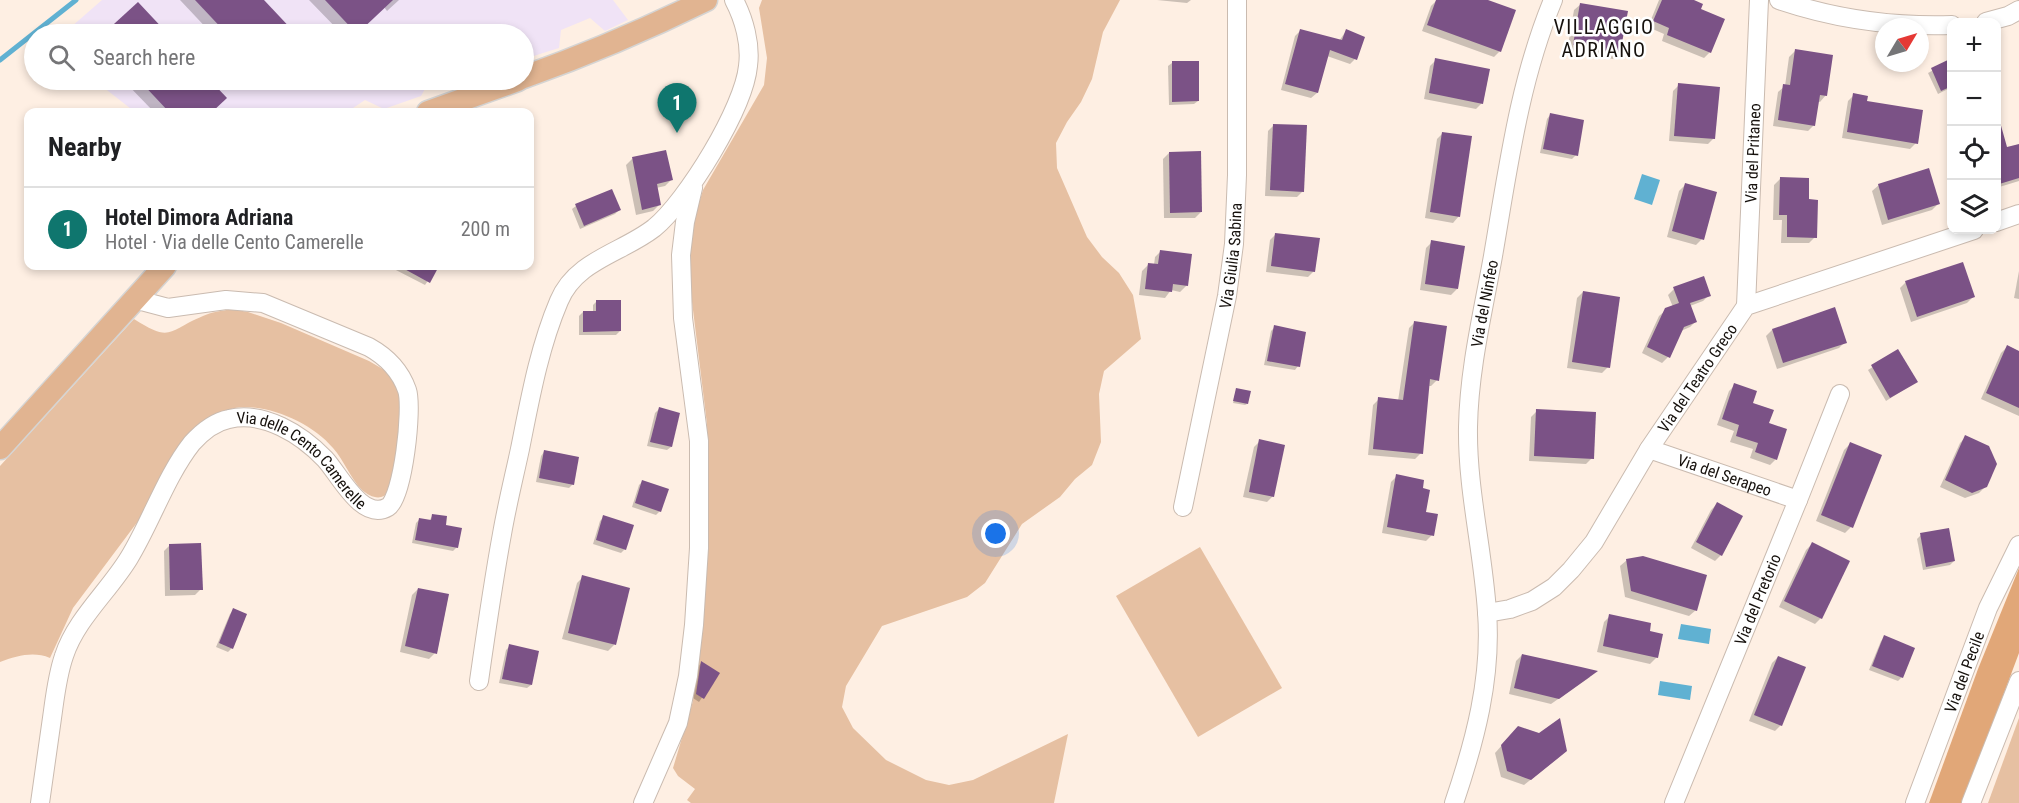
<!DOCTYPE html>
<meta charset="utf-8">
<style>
:root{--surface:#fff;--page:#f2f2f2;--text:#202124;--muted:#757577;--line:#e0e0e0;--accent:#0f766e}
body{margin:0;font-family:"Roboto Condensed",sans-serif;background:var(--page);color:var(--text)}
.controls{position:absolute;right:18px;top:18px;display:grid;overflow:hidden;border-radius:12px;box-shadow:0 3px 9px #0003}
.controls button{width:54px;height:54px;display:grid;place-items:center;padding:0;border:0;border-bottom:2px solid var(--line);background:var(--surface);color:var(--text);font:30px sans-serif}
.compass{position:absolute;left:1875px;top:18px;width:54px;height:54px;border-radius:50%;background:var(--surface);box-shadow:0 3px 9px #0003;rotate:52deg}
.you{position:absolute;left:996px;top:534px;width:21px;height:21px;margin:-15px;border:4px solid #fff;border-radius:50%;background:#1a73e8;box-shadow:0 0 0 9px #1a73e833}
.badge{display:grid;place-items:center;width:39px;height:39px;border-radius:50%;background:var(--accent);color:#fff;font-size:20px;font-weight:700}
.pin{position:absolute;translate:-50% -50px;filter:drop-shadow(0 2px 3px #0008)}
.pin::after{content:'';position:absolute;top:32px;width:21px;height:18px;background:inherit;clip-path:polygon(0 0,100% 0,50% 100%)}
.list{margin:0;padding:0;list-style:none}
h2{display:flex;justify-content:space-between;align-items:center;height:78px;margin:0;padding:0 24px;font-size:26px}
h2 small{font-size:20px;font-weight:400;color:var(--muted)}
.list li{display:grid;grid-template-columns:39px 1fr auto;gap:18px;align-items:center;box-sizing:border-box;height:84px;padding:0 24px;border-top:2px solid var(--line)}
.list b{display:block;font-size:22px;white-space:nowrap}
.list p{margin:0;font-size:20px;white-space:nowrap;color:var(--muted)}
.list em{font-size:20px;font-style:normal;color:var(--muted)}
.icon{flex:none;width:33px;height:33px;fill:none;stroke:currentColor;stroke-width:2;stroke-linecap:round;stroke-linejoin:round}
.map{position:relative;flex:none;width:2019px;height:803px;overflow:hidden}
.search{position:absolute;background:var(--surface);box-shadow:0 3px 9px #0003;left:24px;top:24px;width:510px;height:66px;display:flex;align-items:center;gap:15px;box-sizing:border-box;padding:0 21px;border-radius:33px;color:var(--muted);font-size:22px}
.panel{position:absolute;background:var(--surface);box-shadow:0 3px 9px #0003;left:24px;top:108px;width:510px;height:162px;border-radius:12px}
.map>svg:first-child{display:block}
.industrial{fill:#f0e3f6}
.green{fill:#e6c0a2}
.forest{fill:#e1a778}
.water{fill:#60b1d2}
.shadow{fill:#0003}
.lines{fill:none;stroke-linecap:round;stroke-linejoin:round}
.stream{stroke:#60b1d2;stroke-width:5}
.building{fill:#7b5286}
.minor-casing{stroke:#cabbb0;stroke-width:20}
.major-casing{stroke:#d5d4d3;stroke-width:25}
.minor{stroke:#fff;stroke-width:18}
.major{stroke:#e1b491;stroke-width:22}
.labels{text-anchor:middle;stroke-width:5;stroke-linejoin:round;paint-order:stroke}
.street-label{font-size:16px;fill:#16110d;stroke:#fff}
.quarter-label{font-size:20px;letter-spacing:1.5px;fill:#16110d;stroke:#fff}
</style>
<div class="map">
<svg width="2019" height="803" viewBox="0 0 2019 803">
<rect width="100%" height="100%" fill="#feefe3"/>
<g class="industrial">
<path d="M102,0h511l15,20 -23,11 -15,-13 -29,12 -2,18 -35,11v-25h-461z"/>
<path d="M94,80h336l-9,16 -37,13 -19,-9 -18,12h-212z"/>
</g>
<g class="green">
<path d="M762,0h358l-17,32 -11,47 -11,23 -14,20 -11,21 1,25 30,69 15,20 17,16 14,22 8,44 -37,32 -5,23 2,48 -9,23 -17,14 -15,18 -38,27 -37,59 -18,14 -85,29 -36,60 -4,21 11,21 33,32 40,20 23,5 24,-5 95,-46 -14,69h-363l-4,-3 8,-11 -17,-13 -5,-8 20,-67 16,-160 -2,-117 -20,-163v-20l16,-51 61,-105 3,-27 -8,-50z"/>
<path d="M231,309l17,3 33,11 88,38 17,10 14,21 3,23 -14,76c-7,11 -19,6 -27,-1 -12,-12 -18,-30 -29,-42 -20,-24 -60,-42 -91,-41 -7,0 -16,4 -23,6l-146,195 -23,50c-17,-7 -33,-2 -50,4v-196l134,-147c38,24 33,12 69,-3 8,-4 19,-5 28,-7z"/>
<path d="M1200,547l82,141 -84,49 -82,-141z"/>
<path d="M2019,718v85h-31z"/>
</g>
<path class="forest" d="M2019,568v85l-56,150h-34l49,-134z"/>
<g class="water">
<path d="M1642,174l18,6 -8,25 -18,-6z"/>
<path d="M1681,624l30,5 -2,15 -31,-5z"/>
<path d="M1660,681l32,5 -2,14 -32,-5z"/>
</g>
<g class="shadow">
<path d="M180,0h82l32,34h-82z"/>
<path d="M309,0h90l-12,11 -3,-4 -30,27h-12z"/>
<path d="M1157,0h34l-4,3z"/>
<path d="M1437,0h47l16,51 -6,6 -72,-26 9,-25z"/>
<path d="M1659,0h31l9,10 11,42 -6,6 -42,-17 2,-7 -16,-7z"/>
<path d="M138,4l28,30h-61z"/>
<path d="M1581,4l38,49 -6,6 -46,-8 7,-41z"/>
<path d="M1301,30l38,11 7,-10 9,28 -5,5 -23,-8 -10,37 -6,5 -30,-8 14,-54z"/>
<path d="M1795,51l31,44 -6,7 -3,-1 -3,24 -6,6 -35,-5 5,-34 7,-6 4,-29z"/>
<path d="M1436,60l46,43 -6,6 -52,-10 6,-33z"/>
<path d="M1952,60v27l-14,7 -10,-21z"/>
<path d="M1172,63l26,38 -4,3 -25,1 -1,-39z"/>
<path d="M123,80h85l17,18 -14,14h-57z"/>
<path d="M1679,85l35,53 -6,6 -39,-3 4,-50z"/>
<path d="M1854,95l62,48 -6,6 -68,-11 6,-37z"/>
<path d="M1550,115l26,40 -4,4 -32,-6 7,-34z"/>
<path d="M1274,125l29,66 -6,6 -32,-1 3,-65z"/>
<path d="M1443,133l16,83 -6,7 -28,-5 12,-79z"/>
<path d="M1996,142l10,7 13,-4v36l-23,7z"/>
<path d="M1169,153l32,59 -6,6h-31l-1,-59z"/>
<path d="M632,159l39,21 -6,6 -9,2 3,17 -6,6 -17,4 -10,-50z"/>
<path d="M1780,179l27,22 8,36 -6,6h-28l1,-23h-9l1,-35z"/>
<path d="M1685,185l17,54 -6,6 -29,-8 12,-46z"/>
<path d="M1879,185l59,19 -6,6 -50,15 -10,-34z"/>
<path d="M611,191l8,19 -4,4 -35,15 -8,-20 4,-3z"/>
<path d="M1276,234l38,37 -6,6 -42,-5 4,-32z"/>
<path d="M1432,242l25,47 -6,6 -31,-5 6,-42z"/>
<path d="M1161,251l26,34 -7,7 -9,-2 -6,8 -26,-3 3,-24 6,-6h6l1,-8z"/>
<path d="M394,266h44l-13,19 -33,-17z"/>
<path d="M2019,271v28l-5,-1z"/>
<path d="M1906,282l67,15 -6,6 -56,19 -11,-34z"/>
<path d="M1674,289l35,6 -6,6 -13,5 6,15 -6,6 -9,4 -13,26 -6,6 -20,-10 17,-37 7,-6 7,-3 -5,-12z"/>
<path d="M1583,292l25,75 -6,6 -35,-5 10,-70z"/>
<path d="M597,301l23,30 -4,4h-37v-19l4,-4h10v-7z"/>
<path d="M1415,322l22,58 -6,6h-3l-7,67 -6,6 -47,-4 5,-50 6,-6 19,2 11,-73z"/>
<path d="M1275,327l23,39 -3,4 -31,-5 7,-34z"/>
<path d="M1772,330l73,12 -6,6 -62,21 -11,-33z"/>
<path d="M2007,347l12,6v63l-38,-17 20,-46z"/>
<path d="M1898,351l18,31 -30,19 -18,-31z"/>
<path d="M1735,385l33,39 8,35 -6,6 -20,-7 3,-9 -23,-7 4,-11 -17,-6 12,-34z"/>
<path d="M1237,390l10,14 -2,1 -12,-2z"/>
<path d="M659,409l12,38 -4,3 -20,-4 8,-33z"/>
<path d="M1537,411l55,47 -6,6 -57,-3 2,-44z"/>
<path d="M1966,437l20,49 -7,7 -14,5 -25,-11 20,-44z"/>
<path d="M1260,441l13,55 -6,6 -24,-5 11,-50z"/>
<path d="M1850,444l1,83 -6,6 -29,-12 28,-71z"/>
<path d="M544,452l29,32 -4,4 -33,-6 5,-26z"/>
<path d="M1397,476l35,59 -6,6 -44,-8 9,-51z"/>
<path d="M642,482l18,29 -4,4 -24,-8 7,-22z"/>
<path d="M1717,504l4,51 -6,6 -24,-13 20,-38z"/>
<path d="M433,515l11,11 13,21 -4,4 -41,-8 4,-20 4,-4 9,2z"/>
<path d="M604,517l21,32 -4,4 -28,-9 7,-23z"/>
<path d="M1921,535l33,26 -4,4 -27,5 -6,-31z"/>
<path d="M1812,544l9,74 -6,6 -36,-17 27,-57z"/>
<path d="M170,545l31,44 -6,6 -30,1 -1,-45z"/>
<path d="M1627,560l69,50 -7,6 -64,-19 -5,-31z"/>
<path d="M583,577l31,68 -6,6 -46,-12 15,-56z"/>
<path d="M418,589l17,64 -6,6 -29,-7 12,-57z"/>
<path d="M234,610l-2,38 -4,4 -12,-5 14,-33z"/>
<path d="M1610,616l38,17 9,24 -7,7 -53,-12 7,-30z"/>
<path d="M1885,637l17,40 -4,4 -29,-11 12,-29z"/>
<path d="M510,646l21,39 -4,3 -28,-5 7,-33z"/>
<path d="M1522,655l68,22 -39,27 -42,-10 7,-33z"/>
<path d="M1778,657l3,68 -6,6 -26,-10 23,-58z"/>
<path d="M701,663l17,11 -19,28 -6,-4 5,-31z"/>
<path d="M1512,734l47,23 -35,28 -23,-8 -6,-24z"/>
</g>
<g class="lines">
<path class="stream" d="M0,60l76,-60"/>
</g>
<g class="building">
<path d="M195,0h69l32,34h-69z"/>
<path d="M325,0h68l-36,34z"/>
<path d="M1436,0h52l28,10 -15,42 -74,-27z"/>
<path d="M1662,0h32l9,4 -2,5 24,10 -14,34 -44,-18 2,-7 -16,-7z"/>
<path d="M138,2l30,32h-65z"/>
<path d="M1580,3l48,8 -8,42 -47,-8z"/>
<path d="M1300,29l42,11 4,-11 19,8 -8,23 -27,-10 -12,43 -33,-9z"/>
<path d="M1795,49l38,6 -6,41 -7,-1 -5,31 -37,-6 5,-36 7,1z"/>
<path d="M1435,58l55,11 -7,35 -54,-11z"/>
<path d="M1952,58v28l-11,5 -10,-23z"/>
<path d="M1172,61h27v40l-27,1z"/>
<path d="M139,80h71l17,18 -15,14h-43z"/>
<path d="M1678,83l42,4 -5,52 -41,-3z"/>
<path d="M1853,93l15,3 -1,5 56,9 -5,34 -71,-12z"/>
<path d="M1550,113l34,7 -6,36 -35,-7z"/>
<path d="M2000,122l7,25 12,-3v34l-23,7v-62z"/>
<path d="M1273,124l34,1 -3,67 -34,-2z"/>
<path d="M1442,132l30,4 -12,81 -30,-5z"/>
<path d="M666,150l7,30 -16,4 4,21 -19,5 -10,-53z"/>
<path d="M1201,151l1,61 -32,1 -1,-61z"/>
<path d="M1929,168l11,36 -52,16 -10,-36z"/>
<path d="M1780,177l29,1v21l9,1 -1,38 -30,-1v-22h-8z"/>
<path d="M1685,183l32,9 -13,48 -32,-9z"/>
<path d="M612,189l9,21 -37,16 -9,-22z"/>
<path d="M1275,233l45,5 -5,34 -44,-6z"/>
<path d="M1431,240l34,6 -7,43 -33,-5z"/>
<path d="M1160,250l32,4 -4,32 -15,-2 -1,8 -27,-3 3,-26 10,1z"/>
<path d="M1963,262l12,35 -58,20 -12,-36z"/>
<path d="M399,266h40l-9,17z"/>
<path d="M1704,276l7,20 -21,7 7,19 -13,5 -14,31 -23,-11 18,-39 14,-5 -6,-16z"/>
<path d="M1583,291l37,6 -10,71 -38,-6z"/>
<path d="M596,300h25v31l-38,1v-21h13z"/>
<path d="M1835,307l12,36 -64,20 -11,-34z"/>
<path d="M1414,321l33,5 -8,55 -9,-2 -7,75 -50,-5 5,-52 25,3z"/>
<path d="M1274,325l32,7 -6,35 -33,-6z"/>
<path d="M2007,345l12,6v57l-33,-15z"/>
<path d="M1898,349l20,33 -28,16 -19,-33z"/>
<path d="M1734,383l23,8 -4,12 21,7 -5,13 18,6 -10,31 -22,-8 3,-9 -22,-7 3,-11 -17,-6z"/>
<path d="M1236,388l15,3 -3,13 -15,-3z"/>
<path d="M659,407l21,6 -8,34 -22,-5z"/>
<path d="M1536,409l60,3 -2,47 -60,-3z"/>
<path d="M1965,435l24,11 8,18 -10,23 -15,6 -27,-13z"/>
<path d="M1259,439l26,6 -11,52 -25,-5z"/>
<path d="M1850,442l32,13 -29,73 -32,-13z"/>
<path d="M544,450l35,7 -5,28 -35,-7z"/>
<path d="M1396,474l28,6 -1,8 7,2 -4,22 12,2 -4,22 -47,-9z"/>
<path d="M642,480l27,9 -8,23 -26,-9z"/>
<path d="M1717,502l26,14 -21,40 -26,-14z"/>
<path d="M432,514l15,2 -1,9 16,3 -4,20 -43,-8 4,-22 12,2z"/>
<path d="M603,515l31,10 -8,25 -30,-10z"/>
<path d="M1949,528l6,33 -29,6 -6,-34z"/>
<path d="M1812,542l38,19 -28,58 -38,-18z"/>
<path d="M201,543l2,47h-33l-1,-46z"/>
<path d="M1643,556l64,19 -10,36 -66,-20 -5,-32z"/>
<path d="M582,575l48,13 -14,57 -48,-12z"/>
<path d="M418,588l31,6 -12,60 -32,-8z"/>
<path d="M233,608l14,6 -14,35 -14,-6z"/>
<path d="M1609,614l42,9 -1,8 13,3 -5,24 -55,-12z"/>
<path d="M1884,635l31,13 -12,30 -31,-12z"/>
<path d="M509,644l30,7 -7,34 -30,-6z"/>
<path d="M1522,654l59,13 17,4 -39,28 -45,-11z"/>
<path d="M1778,656l28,11 -24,59 -28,-11z"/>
<path d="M701,661l19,12 -16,26 -8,-5z"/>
<path d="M1560,718l7,33 -36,29 -24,-9 -6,-26 17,-19 21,7z"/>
</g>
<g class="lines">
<defs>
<g id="minor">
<path d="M1779,0c56,19 113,27 173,25"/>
<path d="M1986,22l22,-6 11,-6"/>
<path d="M1996,222l23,-8"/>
<path id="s1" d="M1746,306l13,-306"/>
<path id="s2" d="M1649,449l149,51"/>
<path id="s3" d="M1183,507l44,-211 7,-52 3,-69v-175"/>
<path id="s4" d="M1487,613l23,-4 22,-8 22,-14 17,-17 23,-28 55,-93 97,-143 228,-76"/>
<path d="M479,681c7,-49 14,-98 23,-147 5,-29 12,-57 18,-85 10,-50 19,-101 39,-148 17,-41 63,-48 95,-73 33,-27 90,-120 94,-162 3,-22 -4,-47 -14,-66"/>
<path id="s5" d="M40,803c4,-28 8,-57 12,-85 3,-21 5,-42 12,-62 12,-37 45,-65 65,-98 22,-36 37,-82 63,-115 10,-11 22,-21 37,-24 35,-8 72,15 96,40 14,15 37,63 63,48 15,-9 25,-100 19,-117 -7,-20 -20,-33 -38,-43l-106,-44 -37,-3 -58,8 -34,-9"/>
<path d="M643,803l35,-80 10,-47 6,-51 5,-77v-107l-16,-123 -2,-63 4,-33 8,-34"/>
<path id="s6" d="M1454,803c21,-62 38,-125 33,-191 -4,-62 -20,-123 -19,-185 1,-58 15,-115 25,-171 15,-87 26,-174 60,-256"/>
<path id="s7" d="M1674,803l124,-303 42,-106"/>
<path id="s8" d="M1915,803l73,-195 31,-63"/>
<path d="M1971,803l48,-122"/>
</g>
<g id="major">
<path d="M524,77c62,-22 123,-48 182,-77"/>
<path d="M428,112l90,-32"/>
<path d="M0,448l165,-182"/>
</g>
</defs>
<use href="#minor" class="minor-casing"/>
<use href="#major" class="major-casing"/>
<use href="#minor" class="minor"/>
<use href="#major" class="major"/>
</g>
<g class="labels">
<g class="street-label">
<text dy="6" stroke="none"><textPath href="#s1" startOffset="153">Via del Pritaneo</textPath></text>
<text dy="6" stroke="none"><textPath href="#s3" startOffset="256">Via Giulia Sabina</textPath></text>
<text dy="6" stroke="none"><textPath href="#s6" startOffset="506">Via del Ninfeo</textPath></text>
<text dy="6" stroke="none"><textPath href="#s4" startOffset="327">Via del Teatro Greco</textPath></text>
<text dy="6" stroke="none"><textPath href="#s5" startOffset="532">Via delle Cento Camerelle</textPath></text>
<text dy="6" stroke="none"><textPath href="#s2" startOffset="80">Via del Serapeo</textPath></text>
<text dy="6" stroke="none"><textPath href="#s7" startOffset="220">Via del Pretorio</textPath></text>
<text dy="6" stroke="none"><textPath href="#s8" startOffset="140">Via del Pecile</textPath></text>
</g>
<g class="quarter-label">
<text x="1604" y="34">VILLAGGIO<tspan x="1604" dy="23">ADRIANO</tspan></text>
</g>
</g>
</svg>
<div class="controls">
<button>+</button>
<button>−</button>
<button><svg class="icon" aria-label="locate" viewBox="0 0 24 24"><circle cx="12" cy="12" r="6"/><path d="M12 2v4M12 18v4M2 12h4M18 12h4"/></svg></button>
<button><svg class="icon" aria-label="layers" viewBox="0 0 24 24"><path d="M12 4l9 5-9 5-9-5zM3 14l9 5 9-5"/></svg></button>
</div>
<svg class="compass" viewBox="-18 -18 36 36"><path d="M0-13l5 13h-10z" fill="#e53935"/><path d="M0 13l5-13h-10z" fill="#757577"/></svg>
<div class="you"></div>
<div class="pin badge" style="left:677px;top:133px">1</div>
<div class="search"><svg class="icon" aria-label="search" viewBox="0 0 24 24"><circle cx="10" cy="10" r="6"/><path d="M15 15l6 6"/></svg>Search here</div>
<section class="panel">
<h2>Nearby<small></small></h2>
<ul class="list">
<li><span class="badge">1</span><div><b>Hotel Dimora Adriana</b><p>Hotel · Via delle Cento Camerelle</p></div><em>200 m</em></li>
</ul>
</section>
</div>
